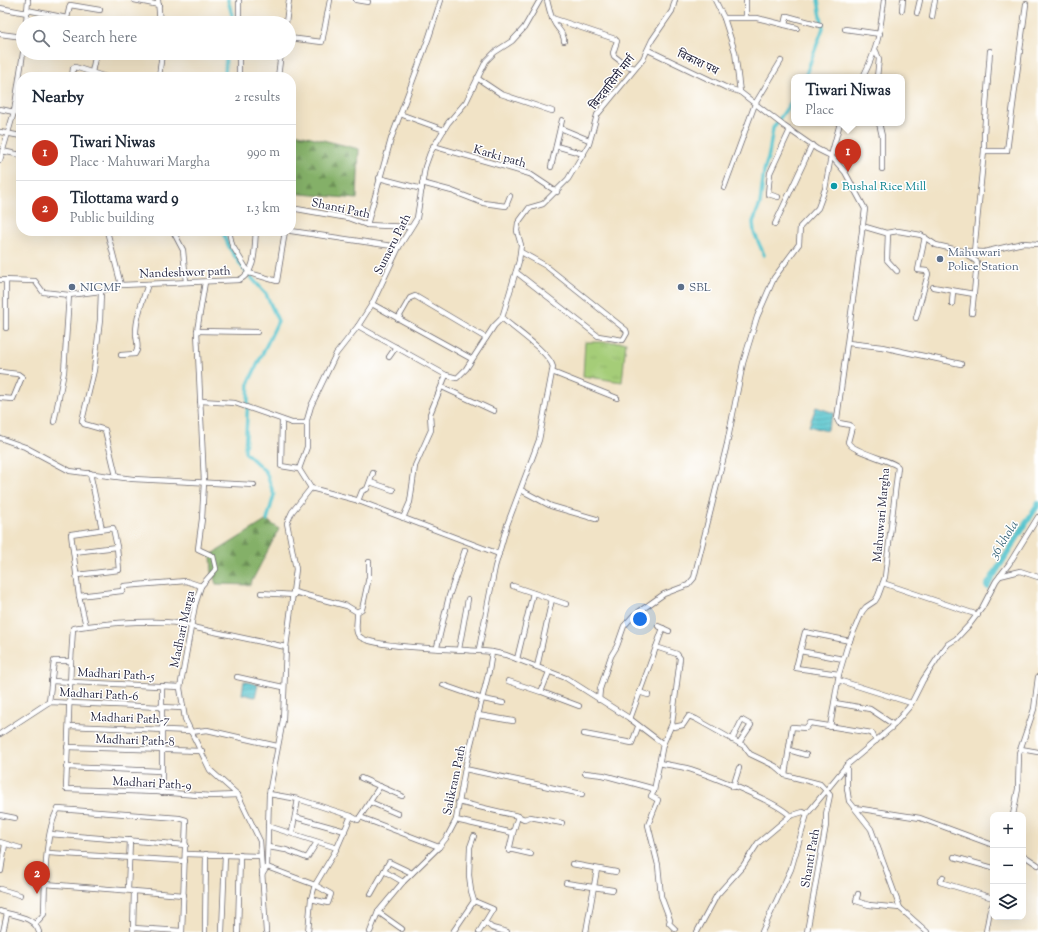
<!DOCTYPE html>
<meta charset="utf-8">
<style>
:root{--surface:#fff;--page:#f2f2f3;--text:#1f2937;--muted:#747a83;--line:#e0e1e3;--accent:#c8321e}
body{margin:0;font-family:"Sorts Mill Goudy","Noto Serif Devanagari",serif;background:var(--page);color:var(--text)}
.controls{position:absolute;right:12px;bottom:12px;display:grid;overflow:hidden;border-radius:8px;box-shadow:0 4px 16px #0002}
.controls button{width:36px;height:36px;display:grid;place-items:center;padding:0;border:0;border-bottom:1px solid var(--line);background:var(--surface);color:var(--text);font:20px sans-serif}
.you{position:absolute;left:640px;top:619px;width:14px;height:14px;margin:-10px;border:3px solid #fff;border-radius:50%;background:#1a73e8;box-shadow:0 0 0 6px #1a73e833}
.badge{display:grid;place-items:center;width:26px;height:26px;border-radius:50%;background:var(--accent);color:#fff;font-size:13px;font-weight:700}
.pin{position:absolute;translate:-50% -33px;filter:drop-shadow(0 1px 2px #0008)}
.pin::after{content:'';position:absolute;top:21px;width:14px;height:12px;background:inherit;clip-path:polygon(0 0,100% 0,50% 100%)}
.popup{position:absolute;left:791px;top:74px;width:114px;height:52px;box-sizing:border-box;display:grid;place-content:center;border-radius:8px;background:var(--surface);filter:drop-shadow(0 1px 3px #0005);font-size:13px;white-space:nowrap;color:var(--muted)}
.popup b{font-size:15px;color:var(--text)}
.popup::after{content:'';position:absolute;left:50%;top:100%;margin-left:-8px;border:8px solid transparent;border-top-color:var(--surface)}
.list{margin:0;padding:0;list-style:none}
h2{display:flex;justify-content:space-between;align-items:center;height:52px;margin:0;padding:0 16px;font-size:17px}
h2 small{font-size:13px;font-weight:400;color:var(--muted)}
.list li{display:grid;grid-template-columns:26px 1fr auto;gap:12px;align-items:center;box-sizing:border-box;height:56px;padding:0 16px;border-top:1px solid var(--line)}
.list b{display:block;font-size:15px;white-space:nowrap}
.list p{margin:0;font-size:13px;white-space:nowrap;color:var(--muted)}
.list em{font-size:13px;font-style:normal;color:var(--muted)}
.icon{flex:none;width:22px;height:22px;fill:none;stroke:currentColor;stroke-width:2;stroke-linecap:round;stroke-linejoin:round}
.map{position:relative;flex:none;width:1038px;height:932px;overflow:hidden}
.search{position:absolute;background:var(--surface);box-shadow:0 4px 16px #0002;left:16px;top:16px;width:280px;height:44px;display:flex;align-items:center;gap:10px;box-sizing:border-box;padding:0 14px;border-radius:22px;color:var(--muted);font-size:15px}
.panel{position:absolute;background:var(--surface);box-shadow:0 4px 16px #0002;left:16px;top:72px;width:280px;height:164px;border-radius:16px}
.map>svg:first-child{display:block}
.grass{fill:url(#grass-tufts);stroke:#64785a}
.forest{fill:url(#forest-firs);stroke:#536952}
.water{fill:url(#water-rules);stroke:#3c7384}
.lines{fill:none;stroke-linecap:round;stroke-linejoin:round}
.canal{stroke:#57c4cd;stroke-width:3.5}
.river{stroke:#57c4cd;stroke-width:6}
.minor-casing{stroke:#6a666c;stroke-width:6}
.minor{stroke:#fff;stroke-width:4.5}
.culture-dot{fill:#0f9aa8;stroke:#fff;stroke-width:1.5}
.service-dot{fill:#5c6f8a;stroke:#fff;stroke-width:1.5}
.labels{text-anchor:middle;stroke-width:3;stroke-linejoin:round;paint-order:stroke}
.street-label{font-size:12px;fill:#22223b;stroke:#fff}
.culture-label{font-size:12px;fill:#0d838f;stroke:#fff;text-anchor:start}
.service-label{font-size:12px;fill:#4e5e75;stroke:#fff;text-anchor:start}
.water-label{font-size:13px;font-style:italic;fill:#376375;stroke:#fff}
</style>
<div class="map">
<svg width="1038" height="932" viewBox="0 0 1038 932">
<defs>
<pattern id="grass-tufts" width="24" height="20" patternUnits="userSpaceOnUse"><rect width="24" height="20" fill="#a5cd78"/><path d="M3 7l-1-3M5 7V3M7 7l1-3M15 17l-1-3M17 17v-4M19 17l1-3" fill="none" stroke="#8eb069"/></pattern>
<pattern id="forest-firs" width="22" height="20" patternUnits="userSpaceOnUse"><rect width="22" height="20" fill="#84b068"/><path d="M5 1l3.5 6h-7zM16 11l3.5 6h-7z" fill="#6c8f57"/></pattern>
<pattern id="water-rules" width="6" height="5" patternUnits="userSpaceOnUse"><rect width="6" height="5" fill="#57c4cd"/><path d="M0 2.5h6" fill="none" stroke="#4ba8b1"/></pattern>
</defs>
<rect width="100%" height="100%" fill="#fff"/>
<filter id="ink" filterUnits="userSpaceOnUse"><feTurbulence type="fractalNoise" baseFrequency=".025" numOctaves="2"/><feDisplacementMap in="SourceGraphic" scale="8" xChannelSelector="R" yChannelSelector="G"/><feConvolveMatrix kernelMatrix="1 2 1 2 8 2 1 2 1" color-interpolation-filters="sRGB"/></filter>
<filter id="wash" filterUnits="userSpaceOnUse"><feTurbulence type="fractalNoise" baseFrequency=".012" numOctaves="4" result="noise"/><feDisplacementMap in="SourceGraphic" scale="16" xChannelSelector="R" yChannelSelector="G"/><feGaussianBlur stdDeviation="0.9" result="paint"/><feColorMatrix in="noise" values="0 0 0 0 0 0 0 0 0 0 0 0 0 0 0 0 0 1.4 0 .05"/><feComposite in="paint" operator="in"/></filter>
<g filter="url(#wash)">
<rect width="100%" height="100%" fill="#f1e3c6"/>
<path class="grass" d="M585,342h41l-4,40 -39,-6z"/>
<g class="forest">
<path d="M291,132l68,17 -2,50 -66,-6z"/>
<path d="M267,520l12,9 -29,56 -34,-1 -4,-12 -1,-17z"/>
</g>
<g class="water">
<path d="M816,407l18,6 -8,18 -17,-5z"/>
<path d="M244,681l14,4 -3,12 -13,-3z"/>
</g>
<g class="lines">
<g class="canal">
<path d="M228,0l4,15 -2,8"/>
<path d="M225,77l1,-24"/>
<path d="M805,77l18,-49 -5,-28"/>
<path d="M222,231l8,18 13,19 23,26 12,27 -29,61 -4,70 21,20 8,23 -7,25"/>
<path d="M764,255l-10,-23 -1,-10 7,-18 4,-33 5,-17 4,-26 21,-30"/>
</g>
<path class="river" d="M987,586l51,-82"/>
</g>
</g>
<g filter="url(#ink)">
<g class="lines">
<defs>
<g id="minor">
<path d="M134,0l25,5"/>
<path d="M158,0l2,23"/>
<path d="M356,0l12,2"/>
<path d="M547,0c2,8 3,15 7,22 3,7 10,10 10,19"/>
<path d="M715,0l9,18 11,34 5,40 44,34 33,23 14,7 14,16 20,37 -28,210 2,4 11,2 2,2 -4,15c3,10 47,19 50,25l-13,110 -7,19 -3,5 -9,6 -4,5 -15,35 -8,27 -9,53"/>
<path d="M746,0v17"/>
<path d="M0,8l27,5"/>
<path d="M27,10l40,8 -1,5"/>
<path d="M902,10l1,-10"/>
<path d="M917,13l3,-13"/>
<path d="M932,17l3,-17"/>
<path d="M67,18l3,-13 30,5"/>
<path d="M552,18l63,21 2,2 -4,12 1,3 13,10 8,2"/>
<path d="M724,18h33l40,10"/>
<path d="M26,23l2,-23"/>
<path d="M239,23v-23"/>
<path d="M286,23l3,-23"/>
<path d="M785,25l2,-9 33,9"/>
<path d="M845,29l35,5"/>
<path d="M0,34l23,3"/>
<path d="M289,38l33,4 8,-42"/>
<path d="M648,50l77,37 15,5"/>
<path d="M876,51l3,8 -2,18"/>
<path d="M239,53v24"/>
<path d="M92,72l3,-14"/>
<path d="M72,77l1,-9 2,-1 31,10"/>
<path d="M159,77l3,-24"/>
<path d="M278,77l3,-24"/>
<path d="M863,77c15,-30 17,-44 21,-77"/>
<path d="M477,78l24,16 51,17"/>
<path d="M0,109l14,3"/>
<path d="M400,114l44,16"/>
<path d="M879,123l3,13v33"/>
<path d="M560,128l29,12"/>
<path d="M0,132l21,4"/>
<path d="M433,146l97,28 27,18"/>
<path d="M556,146l28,8"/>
<path d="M2,151l19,4"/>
<path d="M984,151h23l19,-147"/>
<path d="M0,160l14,-48 9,-59"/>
<path d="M551,167l11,-47"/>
<path d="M379,178l43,11"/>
<path d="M422,183l30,8 31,12 23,3 4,-10"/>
<path d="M724,188l31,-84 26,-43"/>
<path d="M778,197l-10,-3 2,-21 20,-43"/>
<path d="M291,208l57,10 19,7 43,2"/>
<path d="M775,224l37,-79"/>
<path d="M367,225l24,-86 38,-102 12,-37"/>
<path d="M862,226l24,7 12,-2 23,4 15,10 26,6 22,1 39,-9 15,1"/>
<path d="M107,231l14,54"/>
<path d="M173,231l10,19 3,32"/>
<path d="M229,231l3,14 17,28"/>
<path d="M291,231l108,16"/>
<path d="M888,233l-1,27 10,11"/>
<path d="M962,251l15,11 -5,51"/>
<path d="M974,252l10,-101v-17l6,-83"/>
<path d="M516,272l82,64 25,4 4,-7 -1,-3 -80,-64 -25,-14"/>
<path d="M249,273l28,8 8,-50"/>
<path d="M0,280l35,1 8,11 26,3 32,-4 20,-6 118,-5c18,-8 15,-32 17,-49"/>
<path d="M6,280v48"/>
<path d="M205,282l-8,49 7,151 -2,37 -4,30 15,7 3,13 -15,17 -6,19 -15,83 5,31 25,51 28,25 22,46 6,91"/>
<path d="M933,287l41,7"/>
<path d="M101,291l-1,29 -6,50 -12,51 2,3 21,6 11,46"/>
<path d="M372,304l100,55"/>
<path d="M952,304l1,-13"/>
<path d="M502,318l17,-57 2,-16 -4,-14 1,-8 11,-15 14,-4 25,-25 21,-35 8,-29 46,-56 9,-19 20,-29 3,-11"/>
<path d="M916,318l12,-44 -1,-3 -9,-1 7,-33"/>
<path d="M398,319l12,-21 5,-2 71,42"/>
<path d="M358,326l88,49 11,3 9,-9 28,-43 8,-8"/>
<path d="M197,331l60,1"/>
<path d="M848,343l34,4 79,17"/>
<path d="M121,355l14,-1c5,-7 1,-13 1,-21 0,-16 7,-34 12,-49"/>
<path d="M389,357l7,-10"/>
<path d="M0,372l18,2 4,3 -9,22 -13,-1"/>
<path d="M552,372l65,26"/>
<path d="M442,387l52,24"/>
<path d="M200,401l35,2 57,20h15"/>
<path d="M282,420l-1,46 18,3"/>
<path d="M54,422l10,-50 5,-77"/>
<path d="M0,438l25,9 45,24 63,8 121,6"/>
<path d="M90,473l12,56"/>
<path d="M370,482l23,8"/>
<path d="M311,488l-12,-19 8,-22v-27l4,-14 25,-52 22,-28 14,-22 27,-57 18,-29 8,-51 5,-14 18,-30 18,-21 20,-41 9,-9 17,-11 12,-13 16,-28"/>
<path d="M311,488l45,12 143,54"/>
<path d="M521,490l30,16 45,13"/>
<path d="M358,501l4,-10 5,-2 6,-16"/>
<path d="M403,518l7,-16 5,-36 16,-36 -1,-16 16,-39"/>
<path d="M74,552l43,-5"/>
<path d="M77,575l42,-5 -2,-23 -4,-19 -42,6 8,62 7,30"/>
<path d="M1000,576l20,-5 18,6"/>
<path d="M883,583l95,32"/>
<path d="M513,586l53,18"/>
<path d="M294,592l53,14 10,6c1,7 -3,19 2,24 12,13 110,13 133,16l14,3 60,23 63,40 34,26"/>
<path d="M261,593l33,2"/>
<path d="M79,596l43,-5 2,-5 62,-5 15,5"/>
<path d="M357,612l5,-3 1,-4 6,-28v-15"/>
<path d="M658,626l11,5"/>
<path d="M437,647l12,-51 16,-46"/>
<path d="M656,647l21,7 3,4 -8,66 -9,20 -9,47 -3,5 7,4 -10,25 10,40 3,31 9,24 -1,3 6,6"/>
<path d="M459,649l9,-50"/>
<path d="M479,649l16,-82 12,-42 32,-85 14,-73c-3,-14 -40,-39 -51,-49"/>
<path d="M800,651l43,8"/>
<path d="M517,659l16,-66"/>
<path d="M71,661l-5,128 91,3 54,4 27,-1"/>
<path d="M537,667l15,-68"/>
<path d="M839,674l-43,-6 9,-36 45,9"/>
<path d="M237,677l46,10"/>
<path d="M838,680l73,23"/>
<path d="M51,681l129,6"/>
<path d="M508,681l33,11 8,-20"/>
<path d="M443,685l40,14 20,4"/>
<path d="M162,686v107"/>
<path d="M542,692l37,14"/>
<path d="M639,692l9,3"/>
<path d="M599,700l1,-11 11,-33 6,-10 7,-20 9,-10 21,-15 10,-7 24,-9 6,-7 33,-134 16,-81 14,-46 17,-39 25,-34 1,-17 18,-19 7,-19 6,-33 9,-33"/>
<path d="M49,702l5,-41h17l2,-33c26,-4 101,-12 123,0l90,19"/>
<path d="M835,703l35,6 24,16"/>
<path d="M478,715l35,6"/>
<path d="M630,719l33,-91"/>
<path d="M672,724l2,3 9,-2 6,-9 7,3 48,27 6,8 25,12 10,9 35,9 10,11 -4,19v11l-19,107"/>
<path d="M69,726l121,5"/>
<path d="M191,732l16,-2 70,16"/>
<path d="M0,734l49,-32 134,6"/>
<path d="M584,734l48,9 6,-16"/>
<path d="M732,740l10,-20 9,5 -12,18"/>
<path d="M67,747l135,4"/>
<path d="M1021,749l17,3"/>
<path d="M789,750l17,5"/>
<path d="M659,763c9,2 18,3 27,5 21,6 92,34 104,48"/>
<path d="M847,765v23l2,13 22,28 29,79 27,24"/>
<path d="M66,767l95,4"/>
<path d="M465,769l117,25"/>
<path d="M585,773l18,2 48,13 3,3"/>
<path d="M785,775l7,-48 14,1 4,-5 62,10 4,8"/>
<path d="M361,778l41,18"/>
<path d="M733,787l6,-19"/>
<path d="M370,802l28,12"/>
<path d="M855,808l65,10 73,27"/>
<path d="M0,815l15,3"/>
<path d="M1013,815l5,-26 1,-36 15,-44 4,-32"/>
<path d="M351,816l7,4 2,-3 79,30"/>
<path d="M518,816l6,3 6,-2 32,6"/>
<path d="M295,817l50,14"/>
<path d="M360,817l20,-31"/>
<path d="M456,820l57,13 5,-17 -60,-14"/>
<path d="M268,826l69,22 14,-32 -53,-17 -29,-5"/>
<path d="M292,832l6,-33"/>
<path d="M50,834l136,11"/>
<path d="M474,836l-4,11 -1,28 2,16 3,10 19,8 -14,23"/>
<path d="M0,842l20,6"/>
<path d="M268,847l18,3 21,8 10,-16"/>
<path d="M509,849l22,5"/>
<path d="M509,851l4,-18"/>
<path d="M48,853l137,8"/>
<path d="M185,854l75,2"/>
<path d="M1023,855l15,10"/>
<path d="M954,857l39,11"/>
<path d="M572,864l44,8"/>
<path d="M267,867l48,18 16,9 -3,9 -17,-4"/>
<path d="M1,871l4,-27"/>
<path d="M262,875l5,-8 2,-73 14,-74 3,-73 10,-78 -9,-46 5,-11 19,-24"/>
<path d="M943,877l-3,5 53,16"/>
<path d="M403,882l-19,-11 5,-9 23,11"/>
<path d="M566,883l47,7"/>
<path d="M45,884l139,11"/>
<path d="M0,889l20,6"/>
<path d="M128,890l2,-50"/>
<path d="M371,894l13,-23"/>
<path d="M858,894l-2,7 13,4 31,3"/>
<path d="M0,911c14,5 34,5 39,21"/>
<path d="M378,912l24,17"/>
<path d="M485,922l7,6 15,4"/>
<path d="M35,924l9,-10c1,-27 0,-82 14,-105l121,9 7,2 -4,112"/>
<path d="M133,928l49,3"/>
<path d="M3,932l4,-18"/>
<path d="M133,932l1,-41"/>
<path d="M205,932l1,-78"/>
<path d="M222,932l3,-77"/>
<path d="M238,932l2,-77"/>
<path d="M308,932l3,-33 4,-14 22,-37"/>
<path d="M370,932l8,-20 25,-30 36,-35 8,-10 9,-17 9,-52 24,-97 3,-19"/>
<path d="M453,932l21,-31"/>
<path d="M586,932l11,-63"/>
<path d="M697,932l20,-37 26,-29 15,-23 32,-27 13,-4 4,2"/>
<path d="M762,932l29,-63 16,-55 40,-49 44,-37 19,-22 13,-26 16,-24 9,-12 8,-5 14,-15 12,-16 14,-27 13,-17 29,-47"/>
<path d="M986,932l4,-22 3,-6"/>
</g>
</defs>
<use href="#minor" class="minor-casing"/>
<use href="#minor" class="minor"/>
</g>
</g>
<circle class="culture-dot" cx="834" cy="186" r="4"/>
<g class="service-dot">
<circle cx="940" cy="259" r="4"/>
<circle cx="72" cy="287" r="4"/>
<circle cx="681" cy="287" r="4"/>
</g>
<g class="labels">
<g class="street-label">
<text transform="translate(698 62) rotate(25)" y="4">विकाश पथ</text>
<text transform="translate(612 82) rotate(-52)" y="4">बिन्दवासिनी मार्ग</text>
<text transform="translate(500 156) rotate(16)" y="4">Karki path</text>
<text transform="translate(341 208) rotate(12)" y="4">Shanti Path</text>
<text transform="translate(392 244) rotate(-63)" y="4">Sumeru Path</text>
<text transform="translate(185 272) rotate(-2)" y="4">Nandeshwor path</text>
<text transform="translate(881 515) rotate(-85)" y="4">Mahuwari Margha</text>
<text transform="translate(182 629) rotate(-78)" y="4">Madhari Marga</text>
<text transform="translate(116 674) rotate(3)" y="4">Madhari Path-5</text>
<text transform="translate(99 694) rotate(3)" y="4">Madhari Path-6</text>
<text transform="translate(130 718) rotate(2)" y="4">Madhari Path-7</text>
<text transform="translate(135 740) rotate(2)" y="4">Madhari Path-8</text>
<text transform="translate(454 780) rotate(-78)" y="4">Salikram Path</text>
<text transform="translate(152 783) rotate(3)" y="4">Madhari Path-9</text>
<text transform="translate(810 858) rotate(-80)" y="4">Shanti Path</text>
</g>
<g class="culture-label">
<text x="842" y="190">Bushal Rice Mill</text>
</g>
<g class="service-label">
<text x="948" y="256">Mahuwari<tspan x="948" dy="14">Police Station</tspan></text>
<text x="80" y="291">NICMF</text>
<text x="689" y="291">SBL</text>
</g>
<g class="water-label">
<text transform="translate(1003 539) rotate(-58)" y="5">36 khola</text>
</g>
</g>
</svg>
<div class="controls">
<button>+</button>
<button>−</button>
<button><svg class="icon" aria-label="layers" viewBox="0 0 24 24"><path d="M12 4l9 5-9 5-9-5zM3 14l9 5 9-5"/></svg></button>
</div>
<div class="you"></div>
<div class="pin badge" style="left:848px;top:172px">1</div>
<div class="popup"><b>Tiwari Niwas</b>Place</div>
<div class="pin badge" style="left:37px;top:894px">2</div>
<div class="search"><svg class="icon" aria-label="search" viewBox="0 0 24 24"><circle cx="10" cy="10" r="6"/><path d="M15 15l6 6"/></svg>Search here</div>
<section class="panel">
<h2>Nearby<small>2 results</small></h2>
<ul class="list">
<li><span class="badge">1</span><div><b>Tiwari Niwas</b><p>Place · Mahuwari Margha</p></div><em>990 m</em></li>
<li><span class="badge">2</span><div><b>Tilottama ward 9</b><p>Public building</p></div><em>1.3 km</em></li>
</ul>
</section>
</div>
